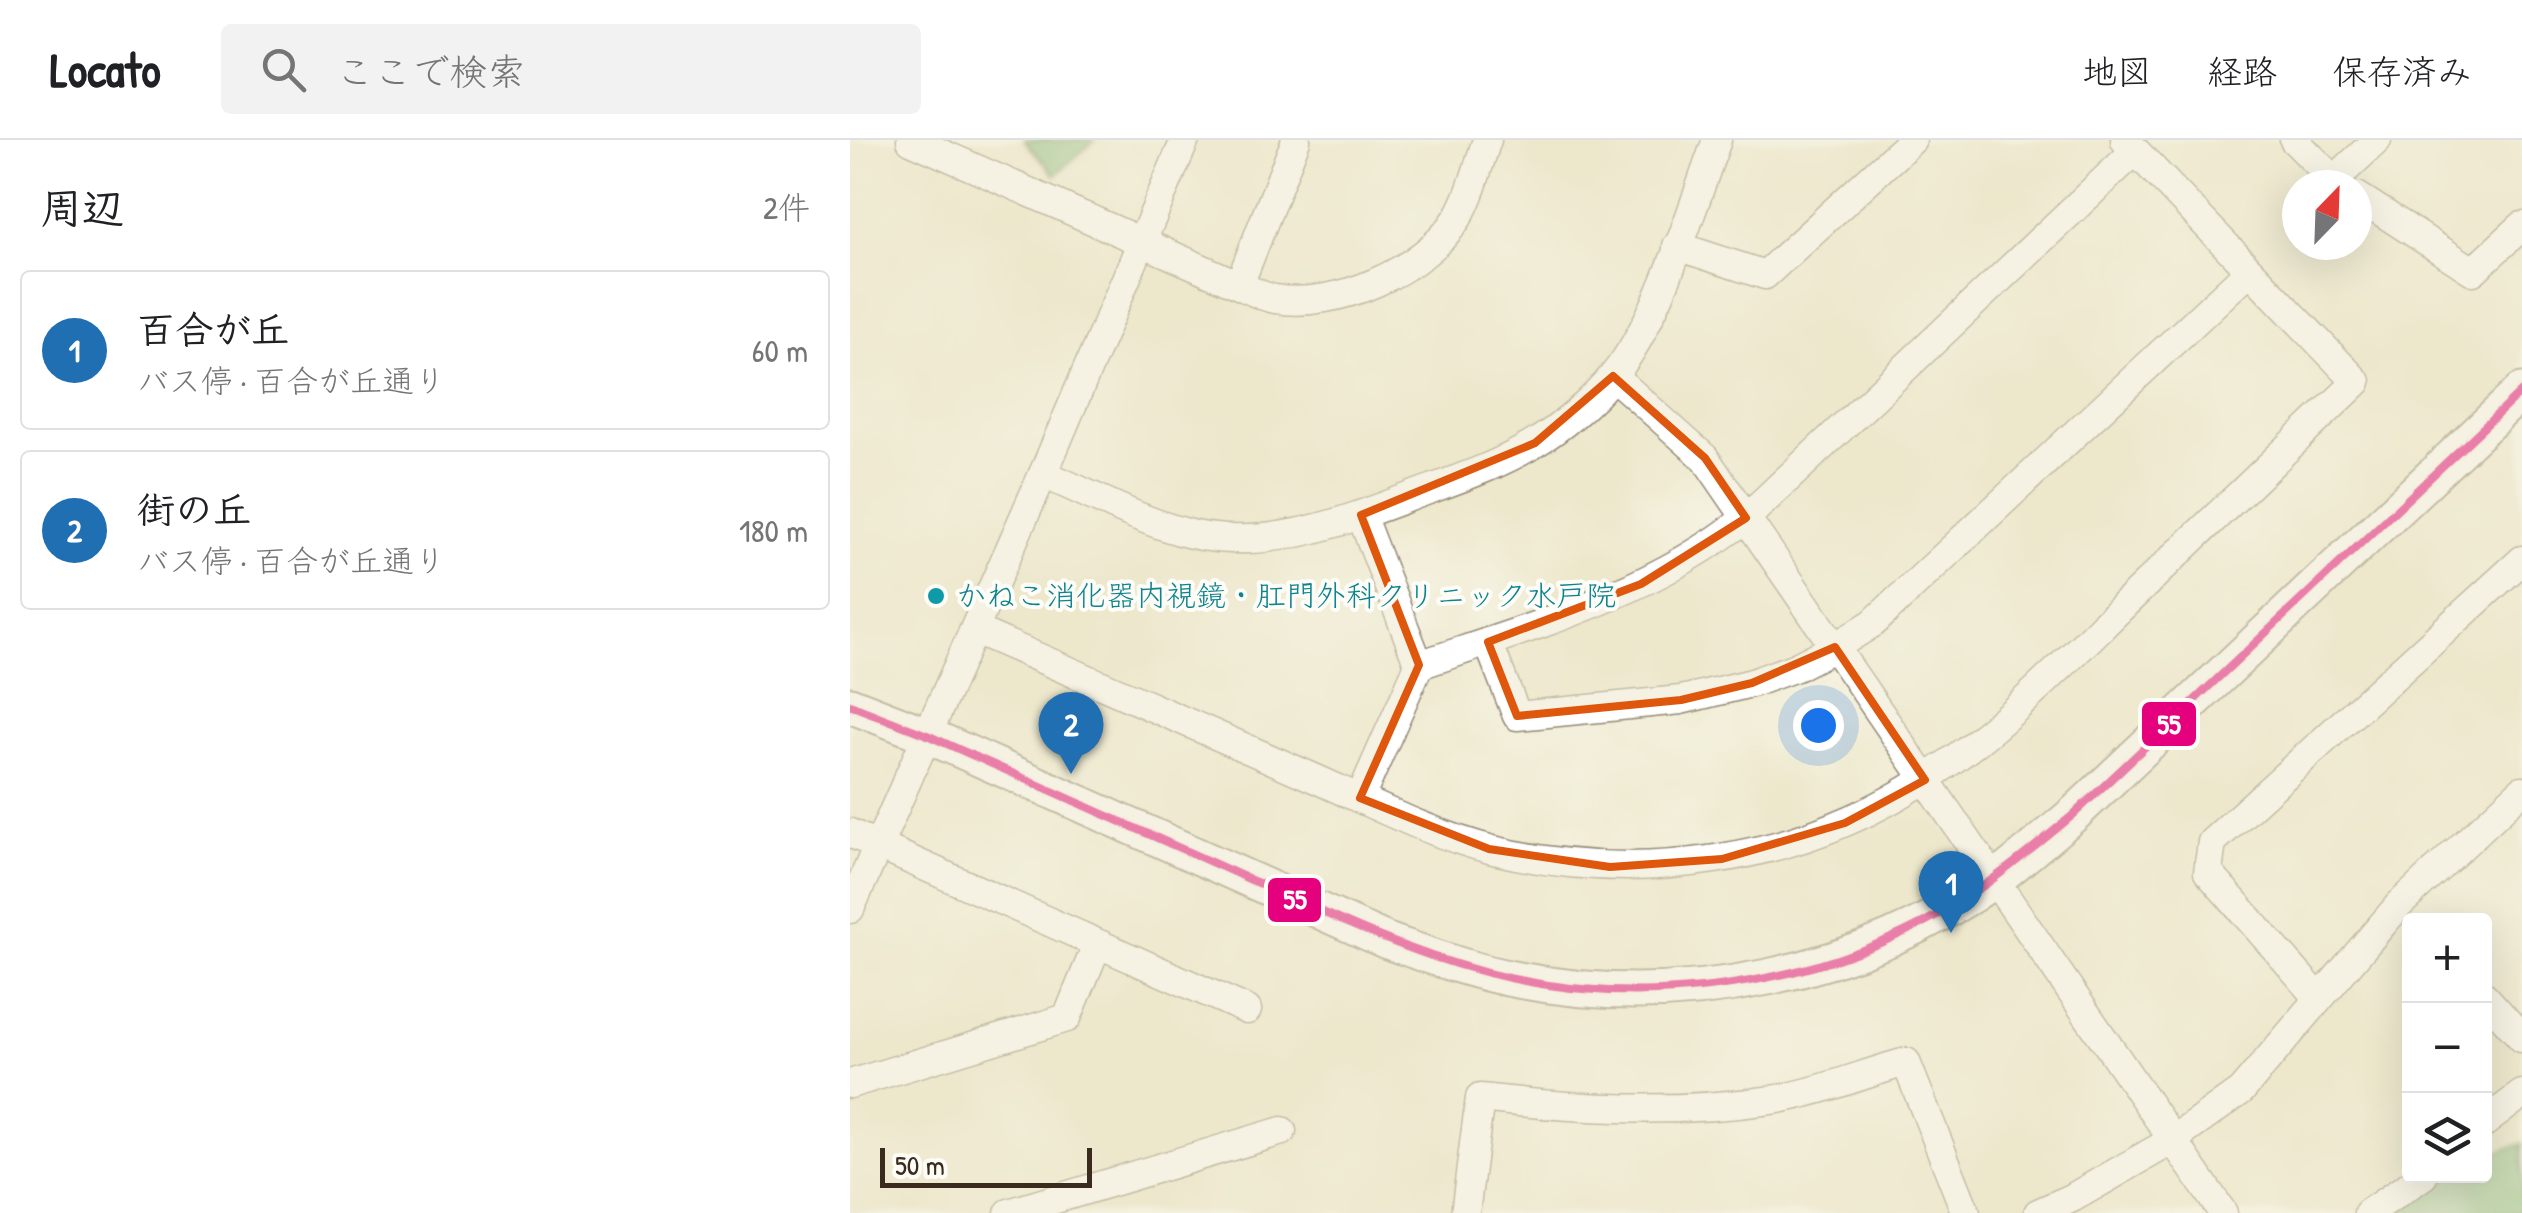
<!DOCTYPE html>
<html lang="ja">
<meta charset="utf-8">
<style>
:root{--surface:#fff;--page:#f2f2f2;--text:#202124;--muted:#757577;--line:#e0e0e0;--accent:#1f6fb2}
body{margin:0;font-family:"Patrick Hand","Klee One",sans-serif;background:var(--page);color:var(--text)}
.controls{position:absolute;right:30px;bottom:30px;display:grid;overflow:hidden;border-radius:10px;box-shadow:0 10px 40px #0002}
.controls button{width:90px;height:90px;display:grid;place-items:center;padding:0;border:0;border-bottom:2px solid var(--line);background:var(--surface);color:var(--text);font:50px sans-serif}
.compass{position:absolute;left:1432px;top:30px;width:90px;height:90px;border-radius:50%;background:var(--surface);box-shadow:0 10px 40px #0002;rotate:23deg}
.scale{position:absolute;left:30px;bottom:25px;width:212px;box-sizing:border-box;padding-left:10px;border:5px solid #3b2a1e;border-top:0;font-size:28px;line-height:35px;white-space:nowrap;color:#3b2a1e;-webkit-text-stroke:8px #fdfcf7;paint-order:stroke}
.you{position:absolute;left:968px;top:585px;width:35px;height:35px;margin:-25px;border:8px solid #fff;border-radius:50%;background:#1a73e8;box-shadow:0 0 0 15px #1a73e833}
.badge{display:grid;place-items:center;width:65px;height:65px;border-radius:50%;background:var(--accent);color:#fff;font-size:32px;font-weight:700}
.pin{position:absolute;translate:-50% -82px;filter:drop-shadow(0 2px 5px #0008)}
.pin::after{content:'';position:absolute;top:52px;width:35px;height:30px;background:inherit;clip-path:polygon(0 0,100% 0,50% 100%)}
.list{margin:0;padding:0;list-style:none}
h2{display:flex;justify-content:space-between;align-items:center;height:130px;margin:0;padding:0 40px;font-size:42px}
h2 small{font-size:32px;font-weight:400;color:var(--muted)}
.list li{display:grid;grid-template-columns:65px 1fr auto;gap:30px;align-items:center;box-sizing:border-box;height:160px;margin:0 20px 20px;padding:0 20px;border:2px solid var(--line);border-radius:10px}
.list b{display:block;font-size:38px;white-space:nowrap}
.list p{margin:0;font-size:32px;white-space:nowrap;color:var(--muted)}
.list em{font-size:32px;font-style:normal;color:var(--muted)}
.icon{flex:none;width:55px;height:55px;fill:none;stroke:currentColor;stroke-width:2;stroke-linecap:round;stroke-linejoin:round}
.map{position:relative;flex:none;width:1672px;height:1073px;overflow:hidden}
header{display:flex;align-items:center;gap:60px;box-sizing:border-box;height:140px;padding:0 50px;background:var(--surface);border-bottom:2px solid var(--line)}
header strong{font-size:48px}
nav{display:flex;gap:55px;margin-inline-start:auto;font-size:35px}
.search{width:700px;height:90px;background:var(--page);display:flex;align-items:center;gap:25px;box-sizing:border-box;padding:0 35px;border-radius:10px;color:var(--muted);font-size:38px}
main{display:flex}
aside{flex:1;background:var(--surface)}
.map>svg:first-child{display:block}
.forest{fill:#7ab573;stroke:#5a7048;stroke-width:2.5}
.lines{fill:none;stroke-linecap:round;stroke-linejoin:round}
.minor-casing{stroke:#948975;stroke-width:31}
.tertiary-casing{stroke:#948975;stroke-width:39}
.minor{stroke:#fff;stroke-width:28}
.tertiary{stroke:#fff;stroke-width:35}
.bus-1-casing{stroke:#fdfcf7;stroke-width:15}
.bus-1{stroke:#e5007d;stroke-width:8}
.marked{fill:none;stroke:#df570d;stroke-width:8;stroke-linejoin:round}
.culture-dot{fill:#0f9aa8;stroke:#fdfcf7;stroke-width:4}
.labels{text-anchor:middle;stroke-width:8;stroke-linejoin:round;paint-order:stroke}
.culture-label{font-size:30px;fill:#0d838f;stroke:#fdfcf7;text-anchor:start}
.line-badge{stroke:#fdfcf7;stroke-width:4}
.badge-label{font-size:28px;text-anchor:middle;font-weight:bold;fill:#fff}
</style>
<header>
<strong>Locato</strong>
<div class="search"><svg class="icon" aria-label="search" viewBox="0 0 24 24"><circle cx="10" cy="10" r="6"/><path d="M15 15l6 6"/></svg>ここで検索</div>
<nav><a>地図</a><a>経路</a><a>保存済み</a></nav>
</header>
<main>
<aside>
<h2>周辺<small>2件</small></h2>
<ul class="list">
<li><span class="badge">1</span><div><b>百合が丘</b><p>バス停 · 百合が丘通り</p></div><em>60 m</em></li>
<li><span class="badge">2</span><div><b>街の丘</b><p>バス停 · 百合が丘通り</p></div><em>180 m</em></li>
</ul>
</aside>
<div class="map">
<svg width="1672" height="1073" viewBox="0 0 1672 1073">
<rect width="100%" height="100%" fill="#fdfcf7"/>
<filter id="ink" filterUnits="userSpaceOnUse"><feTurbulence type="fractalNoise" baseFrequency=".01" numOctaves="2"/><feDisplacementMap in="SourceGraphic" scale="20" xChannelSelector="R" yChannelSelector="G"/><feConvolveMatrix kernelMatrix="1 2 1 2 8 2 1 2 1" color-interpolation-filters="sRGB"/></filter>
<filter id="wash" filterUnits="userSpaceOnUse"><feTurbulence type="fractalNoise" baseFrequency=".0048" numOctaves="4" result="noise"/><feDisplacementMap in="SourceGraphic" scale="40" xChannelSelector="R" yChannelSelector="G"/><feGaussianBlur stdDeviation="2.25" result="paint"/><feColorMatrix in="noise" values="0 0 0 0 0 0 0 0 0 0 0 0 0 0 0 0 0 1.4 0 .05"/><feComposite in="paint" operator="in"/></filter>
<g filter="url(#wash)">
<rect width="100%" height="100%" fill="#ede8cc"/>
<g class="forest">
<path d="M174,0h71l-40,35z"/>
<path d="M1672,1003v70h-122l51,-37h33l1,-19z"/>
</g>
</g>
<g filter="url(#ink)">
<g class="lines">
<defs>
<g id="minor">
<path d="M61,0l328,145c11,5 24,12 36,14 60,11 149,-29 182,-80 14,-22 21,-54 30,-79"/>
<path d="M1444,0l45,45"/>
<path d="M1483,41l44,-41"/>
<path d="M1507,56l116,75 49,-45"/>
<path d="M827,106l88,29 147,-135"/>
<path d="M389,145l57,-145"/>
<path d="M763,236l92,82 518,755"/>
<path d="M193,334c48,20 98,48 148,60 80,18 156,-14 229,-41 38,-14 77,-27 112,-48 29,-17 59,-43 81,-69 46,-55 78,-167 104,-236"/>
<path d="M125,490c111,48 221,96 332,145 60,26 122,59 186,75 146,35 306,12 432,-71 76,-49 140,-117 205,-180 76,-72 151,-145 227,-217l-232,-242"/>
<path d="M638,502l29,74 164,-16 71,-17 44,-16 39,-20 38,-24 376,-352"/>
<path d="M569,525c112,-38 233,-72 327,-147l389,-367"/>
<path d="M510,658l59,-133 -58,-150"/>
<path d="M0,693l397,177"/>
<path d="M0,769l193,-435 142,-334"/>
<path d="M1634,856l38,42"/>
<path d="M1468,857l-110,-125 4,-30 310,-282"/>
<path d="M0,944l217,-66 30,-73"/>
<path d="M1634,983l38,-29"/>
<path d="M159,1073l273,-82"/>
<path d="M615,1073l15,-115c98,11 194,16 292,2 45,-7 91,-26 134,-38l60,151"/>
<path d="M1188,1073l34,-15 101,-58 68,-49 158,-186 123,-115"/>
<path d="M1518,1073l55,-37"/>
</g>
<path id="tertiary" d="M0,565l77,30 460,206c44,15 86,31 131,39 164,31 342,-5 479,-102 26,-20 51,-42 76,-63l449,-424"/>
</defs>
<use href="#minor" class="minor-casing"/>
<use href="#tertiary" class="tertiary-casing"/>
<use href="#minor" class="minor"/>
<use href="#tertiary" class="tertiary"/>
<defs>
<path id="bus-1" d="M0,565l77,30c101,45 203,91 304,136 83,37 165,78 253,101 151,40 327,17 462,-62 46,-27 86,-61 127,-95l449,-424"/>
</defs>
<use href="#bus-1" class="bus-1-casing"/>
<use href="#bus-1" class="bus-1"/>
</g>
</g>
<path d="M0 0H1672V1073H0ZM763,236l92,82 41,60 -105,66 -153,58 29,74 164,-16 71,-17 83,-36 90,133 -80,43 -123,36 -112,8 -121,-18 -129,-51 59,-133 -58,-150 174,-72z" fill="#ede8cc" fill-opacity=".55" fill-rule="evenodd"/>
<path class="marked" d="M763,236l92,82 41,60 -105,66 -153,58 29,74 164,-16 71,-17 83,-36 90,133 -80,43 -123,36 -112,8 -121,-18 -129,-51 59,-133 -58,-150 174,-72z"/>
<circle class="culture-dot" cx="86" cy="456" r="10"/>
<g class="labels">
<g class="culture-label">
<text x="106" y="466">かねこ消化器内視鏡・肛門外科クリニック水戸院</text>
</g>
</g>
<g class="line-badge">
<rect x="1290" y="560" width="58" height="48" rx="10" fill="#e5007d"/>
<rect x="416" y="736" width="57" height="48" rx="10" fill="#e5007d"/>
</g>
<g class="badge-label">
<text x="1319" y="594">55</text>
<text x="445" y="769">55</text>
</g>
</svg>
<div class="controls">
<button>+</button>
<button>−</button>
<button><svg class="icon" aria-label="layers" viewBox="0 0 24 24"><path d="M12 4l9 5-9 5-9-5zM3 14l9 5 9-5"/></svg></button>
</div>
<svg class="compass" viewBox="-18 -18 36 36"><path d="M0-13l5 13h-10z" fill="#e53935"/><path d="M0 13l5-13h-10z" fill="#757577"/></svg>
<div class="scale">50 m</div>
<div class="you"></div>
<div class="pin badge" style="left:1101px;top:793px">1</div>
<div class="pin badge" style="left:221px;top:634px">2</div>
</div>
</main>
